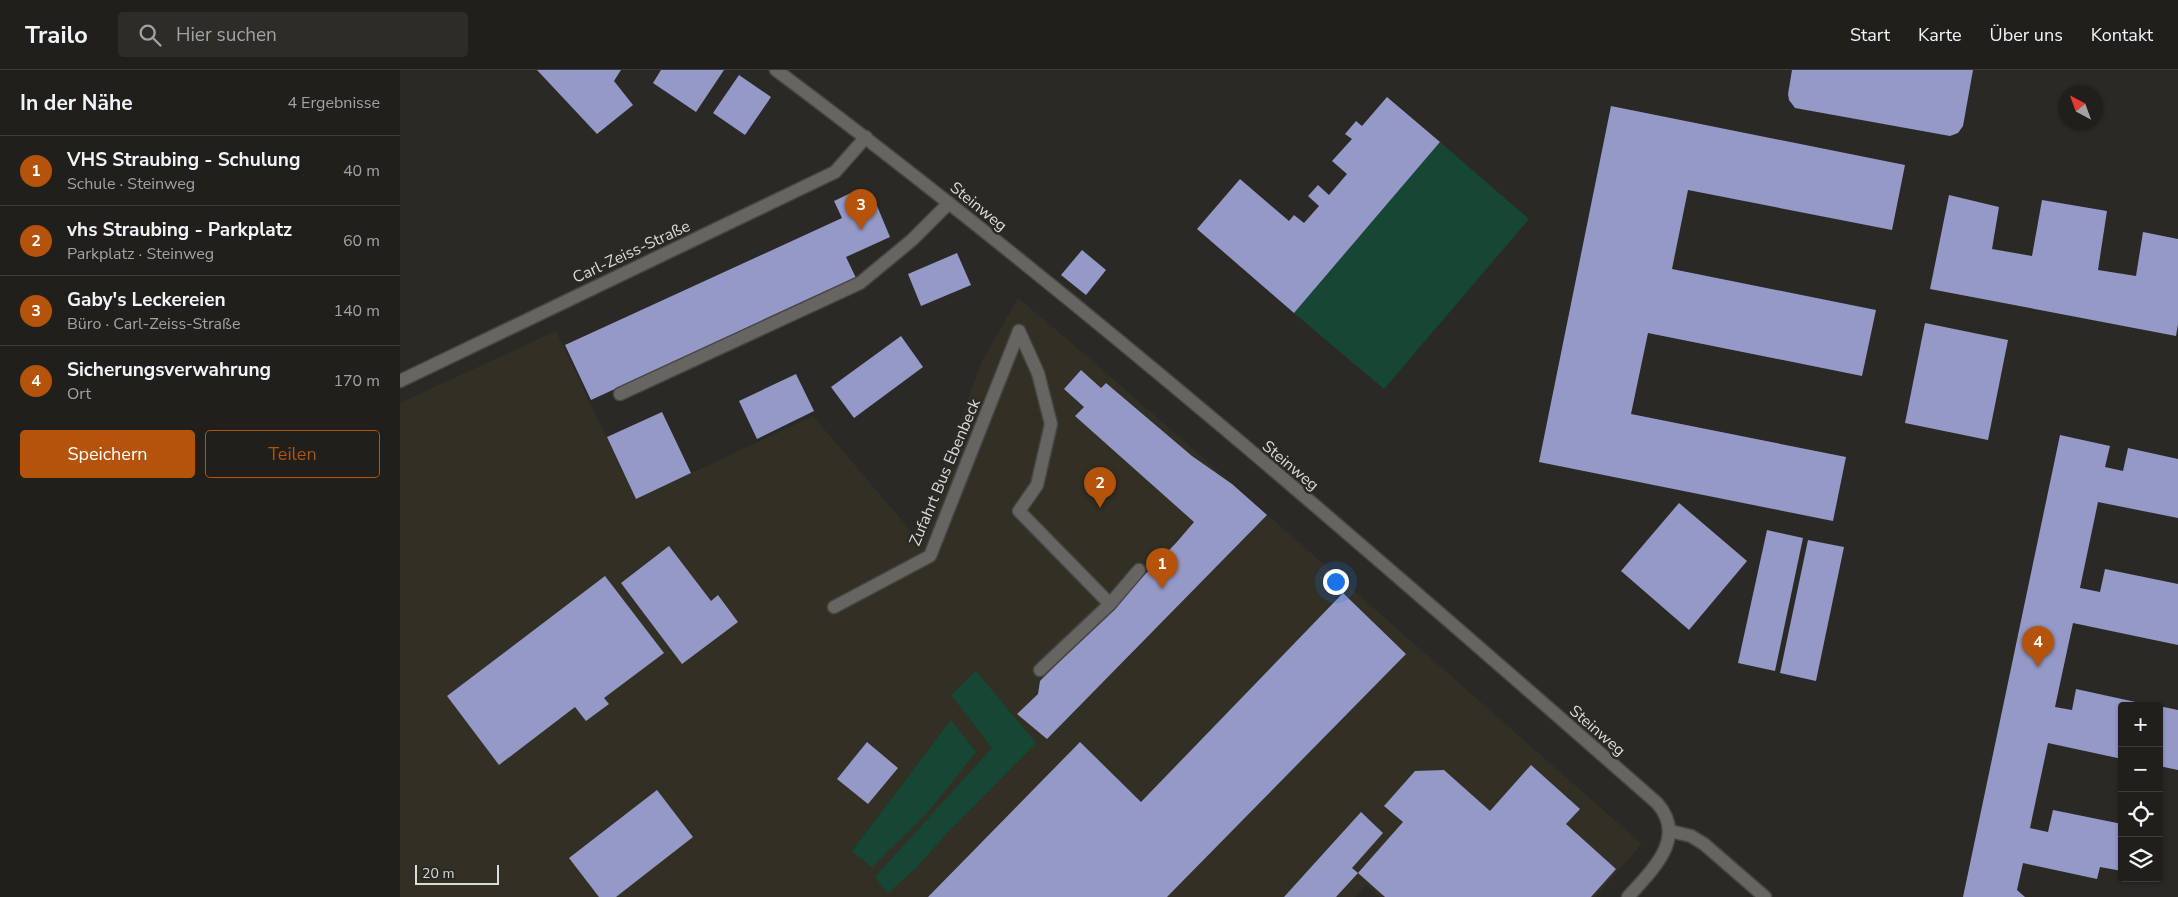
<!DOCTYPE html>
<html lang="de">
<meta charset="utf-8">
<style>
:root{--surface:#201f1c;--page:#2d2c29;--text:#f1f3f6;--muted:#a2a2a3;--line:#3d3d3b;--accent:#b45309}
body{margin:0;font-family:"Nunito Sans",sans-serif;background:var(--page);color:var(--text)}
.controls{position:absolute;right:15px;bottom:15px;display:grid;overflow:hidden;border-radius:5px;box-shadow:0 1px 4px #0004}
.controls button{width:45px;height:45px;display:grid;place-items:center;padding:0;border:0;border-bottom:1px solid var(--line);background:var(--surface);color:var(--text);font:25px sans-serif}
.compass{position:absolute;left:1658px;top:15px;width:45px;height:45px;border-radius:50%;background:var(--surface);box-shadow:0 1px 4px #0004;rotate:319deg}
.scale{position:absolute;left:15px;bottom:12px;width:84px;box-sizing:border-box;padding-left:5px;border:2px solid #dcdbd8;border-top:0;font-size:14px;line-height:18px;white-space:nowrap;color:#dcdbd8;-webkit-text-stroke:4px #2b2926;paint-order:stroke}
.you{position:absolute;left:935px;top:511px;width:18px;height:18px;margin:-12px;border:4px solid #fff;border-radius:50%;background:#1a73e8;box-shadow:0 0 0 8px #1a73e833}
.badge{display:grid;place-items:center;width:32px;height:32px;border-radius:50%;background:var(--accent);color:#fff;font-size:16px;font-weight:700}
.pin{position:absolute;translate:-50% -41px;filter:drop-shadow(0 1px 2px #0008)}
.pin::after{content:'';position:absolute;top:26px;width:18px;height:15px;background:inherit;clip-path:polygon(0 0,100% 0,50% 100%)}
.list{margin:0;padding:0;list-style:none}
h2{display:flex;justify-content:space-between;align-items:center;height:65px;margin:0;padding:0 20px;font-size:21px}
h2 small{font-size:16px;font-weight:400;color:var(--muted)}
.list li{display:grid;grid-template-columns:32px 1fr auto;gap:15px;align-items:center;box-sizing:border-box;height:70px;padding:0 20px;border-top:1px solid var(--line)}
.list b{display:block;font-size:19px;white-space:nowrap}
.list p{margin:0;font-size:16px;white-space:nowrap;color:var(--muted)}
.list em{font-size:16px;font-style:normal;color:var(--muted)}
.actions{display:flex;gap:10px;padding:15px 20px}
.actions a{flex:1;padding:11px 0;border:1px solid var(--accent);border-radius:5px;text-align:center;font-size:18px;color:var(--accent)}
.actions .main{background:var(--accent);color:#fff}
.icon{flex:none;width:28px;height:28px;fill:none;stroke:currentColor;stroke-width:2;stroke-linecap:round;stroke-linejoin:round}
.map{position:relative;flex:none;width:1778px;height:827px;overflow:hidden}
header{display:flex;align-items:center;gap:30px;box-sizing:border-box;height:70px;padding:0 25px;background:var(--surface);border-bottom:1px solid var(--line)}
header strong{font-size:24px}
nav{display:flex;gap:28px;margin-inline-start:auto;font-size:18px}
.search{width:350px;height:45px;background:var(--page);display:flex;align-items:center;gap:12px;box-sizing:border-box;padding:0 18px;border-radius:5px;color:var(--muted);font-size:19px}
main{display:flex}
aside{flex:1;background:var(--surface)}
.map>svg:first-child{display:block}
.built{fill:#322f25}
.green{fill:#164734}
.building{fill:#9499c7}
.lines{fill:none;stroke-linecap:round;stroke-linejoin:round}
.service-casing{stroke:#474643;stroke-width:15}
.minor-casing{stroke:#474643;stroke-width:15}
.service{stroke:#676561;stroke-width:12}
.minor{stroke:#676561;stroke-width:12}
.labels{text-anchor:middle;stroke-width:5;stroke-linejoin:round;paint-order:stroke}
.street-label{font-size:16px;fill:#dcdbd8;stroke:#2b2926}
</style>
<header>
<strong>Trailo</strong>
<div class="search"><svg class="icon" aria-label="search" viewBox="0 0 24 24"><circle cx="10" cy="10" r="6"/><path d="M15 15l6 6"/></svg>Hier suchen</div>
<nav><a>Start</a><a>Karte</a><a>Über uns</a><a>Kontakt</a></nav>
</header>
<main>
<aside>
<h2>In der Nähe<small>4 Ergebnisse</small></h2>
<ul class="list">
<li><span class="badge">1</span><div><b>VHS Straubing - Schulung</b><p>Schule · Steinweg</p></div><em>40 m</em></li>
<li><span class="badge">2</span><div><b>vhs Straubing - Parkplatz</b><p>Parkplatz · Steinweg</p></div><em>60 m</em></li>
<li><span class="badge">3</span><div><b>Gaby's Leckereien</b><p>Büro · Carl-Zeiss-Straße</p></div><em>140 m</em></li>
<li><span class="badge">4</span><div><b>Sicherungsverwahrung</b><p>Ort</p></div><em>170 m</em></li>
</ul>
<div class="actions"><a class="main">Speichern</a><a>Teilen</a></div>
</aside>
<div class="map">
<svg width="1778" height="827" viewBox="0 0 1778 827">
<rect width="100%" height="100%" fill="#2b2926"/>
<path class="built" d="M618,228l62,52 562,494 -47,53h-215l-13,-12 -12,12h-955v-494l156,-72 80,168 177,-83 104,122 64,-175z"/>
<g class="green">
<path d="M1040,72l89,77 -145,170 -90,-76z"/>
<path d="M576,601l60,72 -87,88 -35,39 -26,23 -13,-16 117,-129 -41,-53z"/>
<path d="M551,650l25,32 -48,60 -56,55 -20,-16z"/>
</g>
<g class="building">
<path d="M137,0h84l-7,11 19,24 -36,29z"/>
<path d="M261,0h63l-28,42 -43,-29z"/>
<path d="M1392,0h181l-10,56 -5,7 -8,3 -155,-28 -6,-8 -1,-6z"/>
<path d="M339,5l32,22 -26,38 -32,-22z"/>
<path d="M987,27l53,45 -146,171 -97,-84 43,-50 49,42 5,-6 10,8 15,-17 -11,-10 10,-11 11,10 18,-21 -15,-13 20,-22 -7,-5 11,-13 6,5z"/>
<path d="M1211,36l294,59 -13,65 -204,-40 -16,79 204,41 -14,66 -214,-43 -17,81 215,43 -13,64 -294,-59z"/>
<path d="M453,122l7,16 15,-7 15,36 -44,20 10,21 -265,122 -26,-55 277,-127 -8,-17z"/>
<path d="M1549,125l50,12 -7,42 40,7 10,-56 65,11 -9,59 38,6 7,-44 35,7v85l-2,12 -246,-47z"/>
<path d="M682,180l24,20 -20,25 -25,-20z"/>
<path d="M557,183l14,32 -50,21 -13,-32z"/>
<path d="M1525,253l83,17 -20,100 -83,-17z"/>
<path d="M501,266l22,31 -69,51 -23,-31z"/>
<path d="M681,300l20,18 5,-5 86,73 40,28 35,31 -220,224 -30,-25 21,-20 2,-13 136,-138 18,-21 -119,-106 9,-9 -20,-18z"/>
<path d="M396,304l18,37 -57,28 -18,-38z"/>
<path d="M262,342l29,61 -55,26 -29,-62z"/>
<path d="M1660,365l50,11 -5,21 18,4 5,-23 50,11v59l-80,-16 -18,86 20,4 5,-23 73,15v61l-105,-22 -18,84 17,3 4,-21 78,17h-32v53l-74,-16 -18,85 18,4 5,-22 69,14v47l-22,-4 -3,12 -74,-16 -6,27 8,7h-62z"/>
<path d="M1279,433l68,58 -58,69 -68,-59z"/>
<path d="M1367,460l36,8 -28,133 -37,-8z"/>
<path d="M1408,470l36,7 -28,134 -36,-8z"/>
<path d="M269,476l42,55 7,-6 20,27 -56,42 -61,-81z"/>
<path d="M205,506l59,77 -60,45 5,6 -23,17 -11,-14 -76,58 -52,-69z"/>
<path d="M943,523l63,61 -239,243h-239l152,-155 61,60z"/>
<path d="M1759,636l19,4v60l-19,-4z"/>
<path d="M467,672l31,26 -30,36 -31,-25z"/>
<path d="M1131,695l49,44 -14,15 50,45 -25,28h-206l-27,-24 45,-51 -19,-16 31,-35 29,-1 46,41z"/>
<path d="M257,720l36,47 -77,60h-17l-30,-39z"/>
<path d="M961,742l22,21 -31,35 6,5 -22,24h-52z"/>
</g>
<g class="lines">
<defs>
<g id="service">
<path d="M619,261l19,42 13,51 -14,61 -18,26 91,93 -70,66"/>
<path d="M220,324l240,-111 52,-43 37,-37"/>
<path d="M710,534l29,-34"/>
<path d="M434,537l96,-51 89,-225"/>
</g>
<g id="minor">
<path d="M376,0c306,229 594,481 881,733 31,35 -5,67 -29,94"/>
<path d="M0,311l435,-209 31,-35"/>
<path d="M1270,761l21,5 13,8 61,53"/>
</g>
</defs>
<use href="#service" class="service-casing"/>
<use href="#minor" class="minor-casing"/>
<use href="#service" class="service"/>
<use href="#minor" class="minor"/>
</g>
<g class="labels">
<g class="street-label">
<text transform="translate(579 136) rotate(39)" y="6">Steinweg</text>
<text transform="translate(231 181) rotate(-25)" y="6">Carl-Zeiss-Straße</text>
<text transform="translate(891 395) rotate(40)" y="6">Steinweg</text>
<text transform="translate(544 402) rotate(-67)" y="6">Zufahrt Bus Ebenbeck</text>
<text transform="translate(1198 660) rotate(41)" y="6">Steinweg</text>
</g>
</g>
</svg>
<div class="controls">
<button>+</button>
<button>−</button>
<button><svg class="icon" aria-label="locate" viewBox="0 0 24 24"><circle cx="12" cy="12" r="6"/><path d="M12 2v4M12 18v4M2 12h4M18 12h4"/></svg></button>
<button><svg class="icon" aria-label="layers" viewBox="0 0 24 24"><path d="M12 4l9 5-9 5-9-5zM3 14l9 5 9-5"/></svg></button>
</div>
<svg class="compass" viewBox="-18 -18 36 36"><path d="M0-13l5 13h-10z" fill="#e53935"/><path d="M0 13l5-13h-10z" fill="#a2a2a3"/></svg>
<div class="scale">20 m</div>
<div class="you"></div>
<div class="pin badge" style="left:762px;top:519px">1</div>
<div class="pin badge" style="left:700px;top:438px">2</div>
<div class="pin badge" style="left:461px;top:160px">3</div>
<div class="pin badge" style="left:1638px;top:597px">4</div>
</div>
</main>
